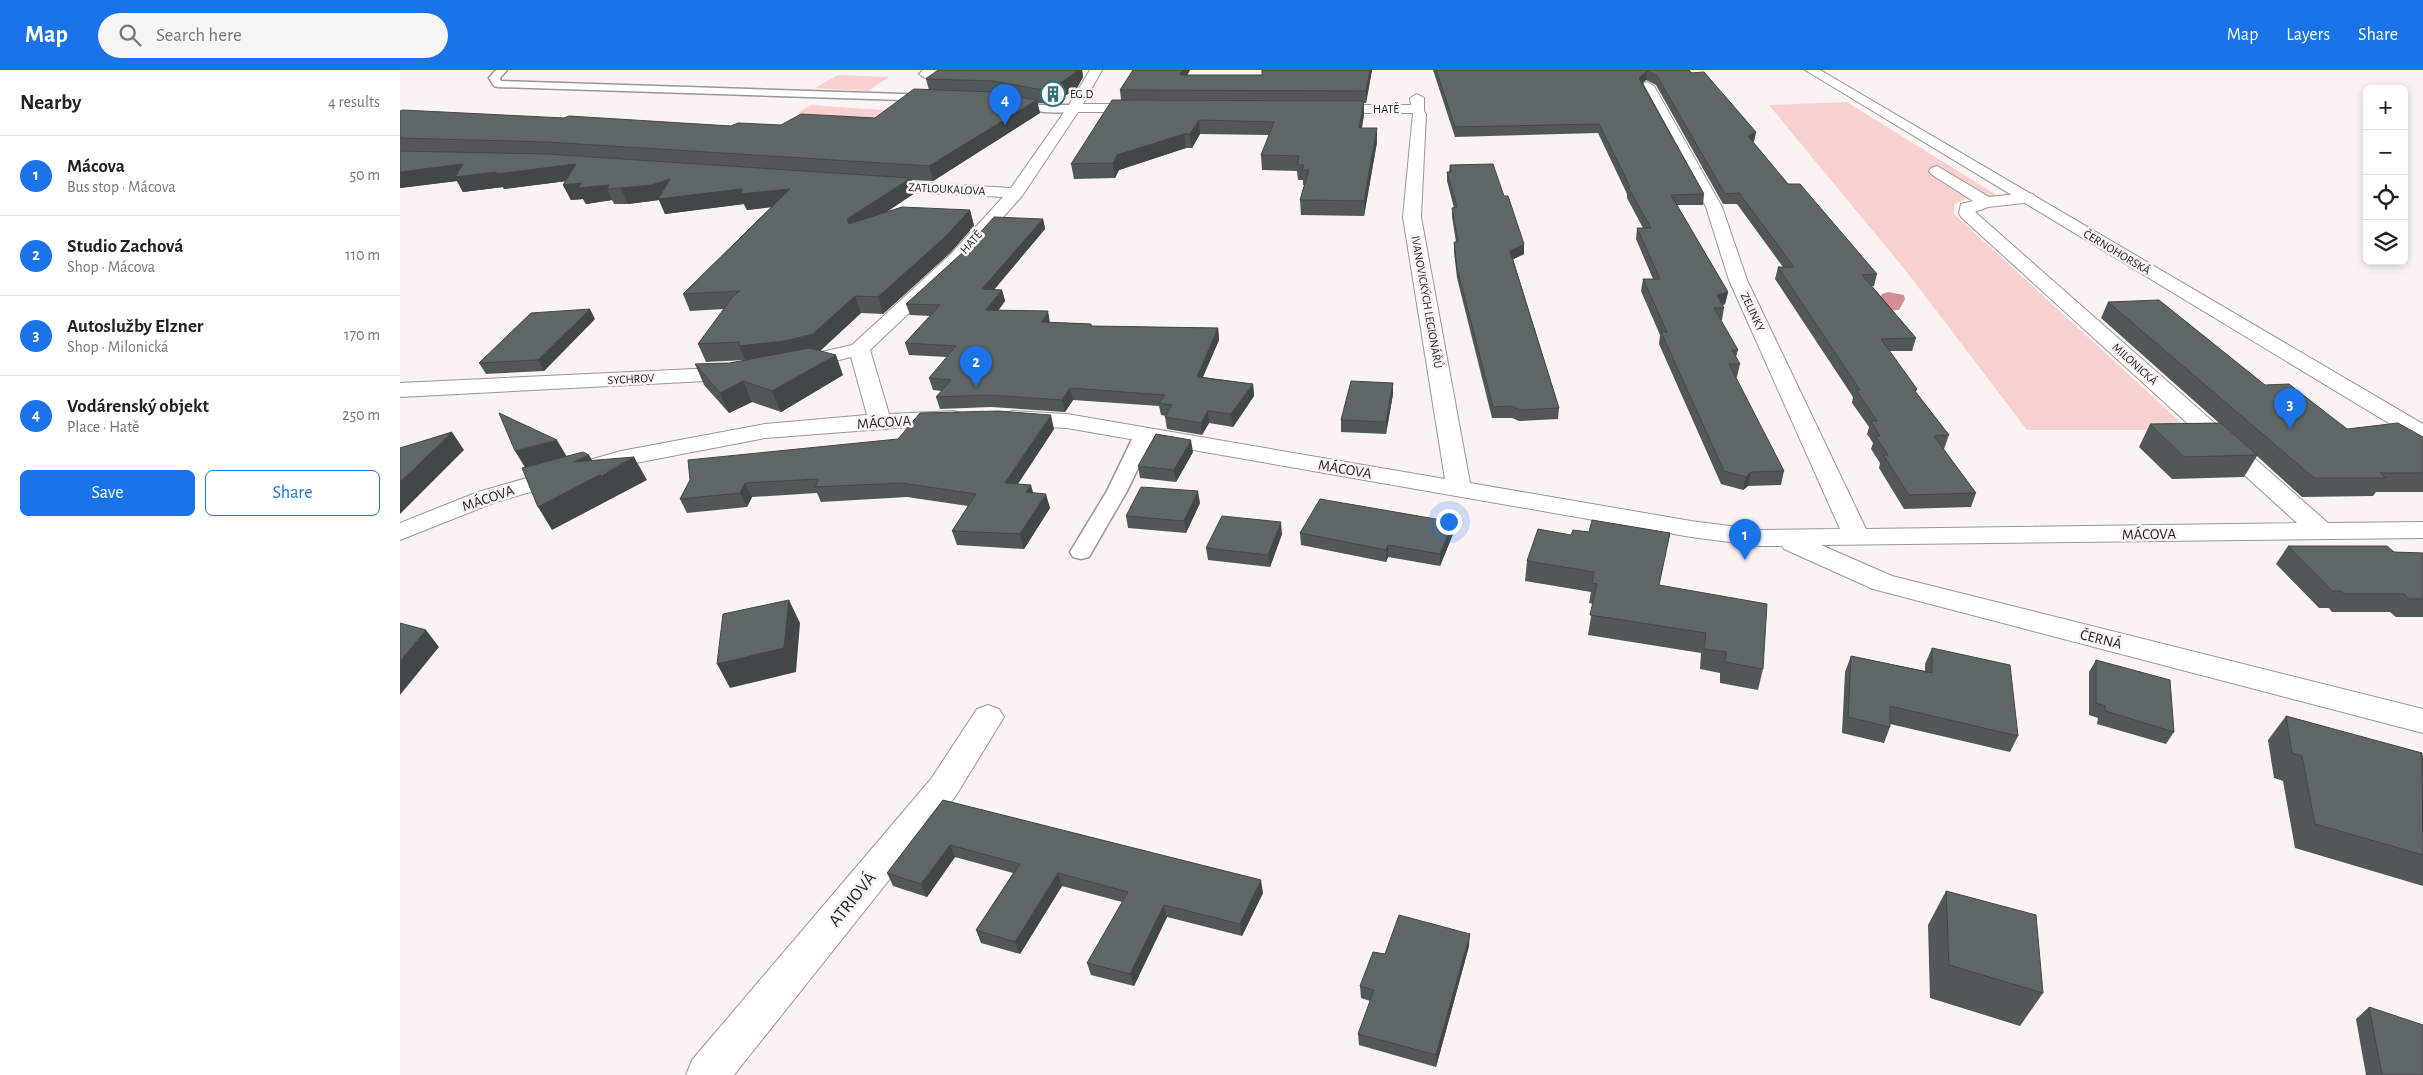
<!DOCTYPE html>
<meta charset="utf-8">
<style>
:root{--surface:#fff;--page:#f6f6f6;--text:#222;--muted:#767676;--line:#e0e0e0;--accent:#1a73e8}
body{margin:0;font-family:"Alegreya Sans",sans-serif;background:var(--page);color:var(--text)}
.controls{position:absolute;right:15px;top:15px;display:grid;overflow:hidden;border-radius:8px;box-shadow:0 2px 8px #0003}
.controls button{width:45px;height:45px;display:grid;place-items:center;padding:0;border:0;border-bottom:1px solid var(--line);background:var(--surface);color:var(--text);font:25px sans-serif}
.you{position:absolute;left:1048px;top:451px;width:18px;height:18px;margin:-12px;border:4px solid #fff;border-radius:50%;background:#1a73e8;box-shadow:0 0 0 8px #1a73e833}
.badge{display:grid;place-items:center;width:32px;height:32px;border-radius:50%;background:var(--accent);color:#fff;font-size:16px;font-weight:700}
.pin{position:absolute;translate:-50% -41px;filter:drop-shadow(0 1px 2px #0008)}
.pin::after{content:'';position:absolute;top:26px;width:18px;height:15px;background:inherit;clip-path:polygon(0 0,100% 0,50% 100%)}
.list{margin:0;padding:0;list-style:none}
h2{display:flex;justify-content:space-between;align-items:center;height:65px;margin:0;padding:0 20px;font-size:21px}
h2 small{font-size:16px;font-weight:400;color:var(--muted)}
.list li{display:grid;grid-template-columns:32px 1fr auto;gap:15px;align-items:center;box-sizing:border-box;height:80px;padding:0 20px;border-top:1px solid var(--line)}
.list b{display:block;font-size:19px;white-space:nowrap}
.list p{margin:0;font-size:16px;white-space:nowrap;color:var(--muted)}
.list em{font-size:16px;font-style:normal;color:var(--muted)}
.actions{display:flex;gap:10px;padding:15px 20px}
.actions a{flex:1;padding:11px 0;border:1px solid var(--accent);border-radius:8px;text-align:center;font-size:18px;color:var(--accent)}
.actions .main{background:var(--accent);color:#fff}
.icon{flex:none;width:28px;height:28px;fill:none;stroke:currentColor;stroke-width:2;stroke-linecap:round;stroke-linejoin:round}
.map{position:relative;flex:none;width:2023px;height:1005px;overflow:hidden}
header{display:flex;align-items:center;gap:30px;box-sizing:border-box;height:70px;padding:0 25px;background:var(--accent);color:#fff}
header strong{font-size:24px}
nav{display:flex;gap:28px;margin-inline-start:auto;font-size:18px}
.search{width:350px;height:45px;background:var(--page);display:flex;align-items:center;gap:12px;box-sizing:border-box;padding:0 18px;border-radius:28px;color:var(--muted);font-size:19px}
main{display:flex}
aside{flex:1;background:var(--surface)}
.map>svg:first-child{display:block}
.green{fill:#f7d0cf}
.water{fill:#d49091}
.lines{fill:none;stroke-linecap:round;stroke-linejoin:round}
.service-casing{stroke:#9c9595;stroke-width:3}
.minor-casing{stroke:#9c9595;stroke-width:2}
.tertiary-casing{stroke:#9c9595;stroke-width:2}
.service{fill:#fff;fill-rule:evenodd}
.minor{fill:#fff;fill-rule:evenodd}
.tertiary{fill:#fff;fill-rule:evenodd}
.wall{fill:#525858}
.shaded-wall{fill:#424747}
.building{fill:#5f6666;stroke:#424747}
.labels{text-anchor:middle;stroke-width:5;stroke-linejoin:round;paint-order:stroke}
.far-poi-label{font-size:12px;fill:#1f1c1c;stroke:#fbf3f3;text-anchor:start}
.far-street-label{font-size:12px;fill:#1f1c1c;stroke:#fbf3f3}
.street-label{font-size:15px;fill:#1f1c1c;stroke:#fbf3f3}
.near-street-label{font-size:18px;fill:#1f1c1c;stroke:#fbf3f3}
</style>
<header>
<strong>Map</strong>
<div class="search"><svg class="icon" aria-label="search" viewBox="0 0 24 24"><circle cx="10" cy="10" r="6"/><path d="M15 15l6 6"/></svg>Search here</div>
<nav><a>Map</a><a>Layers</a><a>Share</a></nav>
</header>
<main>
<aside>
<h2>Nearby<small>4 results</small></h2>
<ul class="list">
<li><span class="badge">1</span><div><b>Mácova</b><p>Bus stop · Mácova</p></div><em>50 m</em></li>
<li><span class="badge">2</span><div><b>Studio Zachová</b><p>Shop · Mácova</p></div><em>110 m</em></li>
<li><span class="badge">3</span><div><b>Autoslužby Elzner</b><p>Shop · Milonická</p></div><em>170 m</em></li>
<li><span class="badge">4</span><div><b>Vodárenský objekt</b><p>Place · Hatě</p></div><em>250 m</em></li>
</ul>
<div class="actions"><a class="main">Save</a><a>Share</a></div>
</aside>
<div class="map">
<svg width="2023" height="1005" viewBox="0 0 2023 1005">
<rect width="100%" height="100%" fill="#fbf3f3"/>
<g class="green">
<path d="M438,5l51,2 -21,14 -53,-3z"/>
<path d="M1447,32l151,94 -33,3 -10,5 -1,10 235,216h-162l-121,-159 -137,-166z"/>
<path d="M411,35l70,5 45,-1 -27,11 -101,-7z"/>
</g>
<path class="water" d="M1488,222l16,3 1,4 -6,11 -13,1 -10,-7 6,-10z"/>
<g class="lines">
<defs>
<g id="service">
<path d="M96,0h11l-7,8 1,3 432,14 6,3 -6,3 -435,-14 -4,-1 -5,-8z"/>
<path d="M608,30l32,5h34l6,3c-10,10 -62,1 -76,-3l-2,-2z"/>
<path d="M744,359l7,2 3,4 -27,56 -38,66 -8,2 -8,-2 -3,-5 37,-61 27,-56 3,-4z"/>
</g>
<g id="minor">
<path d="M523,0h16l-14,8 -6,-4z"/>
<path d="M690,0h12l-19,34h62l7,4 -7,4h-67l-56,84 -59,66 -93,88 19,64 64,-3 8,2 3,5 -3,5 -196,15 -140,27 -129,37 -96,38v-17l78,-31 143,-41 144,-27 102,-9 -16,-58 -52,13 -8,-1 -3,-5 3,-5 61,-14 99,-91 52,-57 -128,-7 -6,-2 -2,-3 2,-3 6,-2 136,8 56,-80z"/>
<path d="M1247,12l7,4 68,121 25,73 119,249 431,-6 -336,-306 -2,-4 2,-9 12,-3 -42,-27 -2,-3 2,-3 6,-2 52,31 38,-4 6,1 2,4 -2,4 -45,5 -13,5 353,311 95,-1v16l-602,7 71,31 531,133v24l-550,-144 -89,-40 -2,-3h-21l-70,-9 -624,-109 -54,-3 -8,-2 -3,-5 3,-5 8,-2 54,3 378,65 -42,-262 10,-104h-85l-7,-4 7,-4h83l-1,-7 7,-4 7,4v13l2,3 -5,103 49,266 221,38 70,9 79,-1 -111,-249 -23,-73 -66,-121z"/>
<path d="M337,297l8,2 3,5 -3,5 -345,18v-14z"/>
<path d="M588,635l11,4 5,8 -49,80 -221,278h-48l6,-15 239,-281 46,-70z"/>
</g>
<path id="tertiary" d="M1405,0h15l603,354v17l-8,-2z"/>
</defs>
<use href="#service" class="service-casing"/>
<use href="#minor" class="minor-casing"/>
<use href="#tertiary" class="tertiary-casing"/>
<use href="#service" class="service"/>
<use href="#minor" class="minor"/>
<use href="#tertiary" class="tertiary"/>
</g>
<g class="wall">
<path d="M538,0h144l1,7 -6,11 -23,15h-17l3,10 -107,68 -22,-1 4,13 -29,19 84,-2 4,16 -24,27 -67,61 -22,-1 -41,38 23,24 -62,37 -29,-10 -23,11 -25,-28 -9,-21 35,-1 15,-3 -39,2 -8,-18 26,-35 -34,2 -7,-17 88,-87 -24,3 -3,-6 -79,10 -6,-14 -31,4h-14l-2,-4 -26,4 -3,-5 -12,1 -8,-15 3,-4 -62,8 -1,-2 -40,5 -6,-11 -57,7v-77l331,15 50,-1 94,-7 54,-28 -3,-11z"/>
<path d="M733,0h57l-3,5h75v-5h110l-6,33h-2v12l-2,13 15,14 -13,74 -63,-1 -1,-15 4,-15h-1v-5h-5l-1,-9 -35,-1 -1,-15 8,-20 -69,-1 -8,14h-6l-67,22 -4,8 -41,1 -3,-15 50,-64 -1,-10z"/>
<path d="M1033,0h256l67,62 -2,9 -1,1 35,42 89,90 -3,12h-2l44,52 -4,13h-23l28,38 -1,3 33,43 -5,14h-1l33,44 -5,14 -67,2 -25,-41 1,-5 -9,-14 2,-6 -6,-9 2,-7 -17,-24 1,-6 -78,-118 3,-12h5l-46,-63h-14l-67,-119 -10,-5 -3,3 61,111 -1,11h-26l51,87 -3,12 -2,1 1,3 -2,12h-1l17,30 -2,7 4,7 -3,13h-2l49,94 -3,14 -33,1 -5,4 -22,-6 -62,-140 1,-9 -19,-44 2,-12h10l-17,-40 1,-11h6l-16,-30v-4l-29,-61 -143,4z"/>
<path d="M1050,95l74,89 -11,5 46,149 -1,11 -39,2 -7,-3h-20l-35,-140 -3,-26v-10h2l-4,-25v-9h2l-7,-27v-9h2z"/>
<path d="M643,149l2,10 -51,61h8l3,11 -7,10 52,11 41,2 1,2 126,2 1,12 -16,37 50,7 1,12 -21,31 -24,-4 -7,12 -35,-6 -2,-12 1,-1 -5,-1 -2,-9 -86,-6 -8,12 -74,-5 -51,2 -4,-12 6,-6 -9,-1 -4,-12 18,-21 -38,-2 -4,-12 26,-27 -21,-1 -4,-11z"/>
<path d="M1708,232l157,83 82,44 76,8v55h-47l-3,4 -71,1 -45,-41 -13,21 -72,2 -33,-32 11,-23 69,-1 -118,-105z"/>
<path d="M195,249l-51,52 -58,3 -7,-11z"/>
<path d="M993,313v11l-7,40 -45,-2v-12z"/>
<path d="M654,359l-36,55 15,9 17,15 -26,41 -67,-4 -5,-14 16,-25 -61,-9 -86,5 -4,-9 -65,4 -5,10 -60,6 -7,-14 10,-19z"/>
<path d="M793,382l-17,30 -36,-4 -2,-12z"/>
<path d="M800,433l-14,30 -58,-5 -2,-12z"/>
<path d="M1053,452v12l-13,32 -52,-9 -2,5 -85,-17 -1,-12z"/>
<path d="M1189,462l81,1 -11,52 104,84 -5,21 -38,-7v-10l-20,-4 1,-16 -113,-18 5,-31 -4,-1 2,-11 -66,-11 2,-20z"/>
<path d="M882,464l-12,33 -62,-7 -2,-12z"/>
<path d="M1888,476l106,6 29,1v64h-27l-6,-5h-58l-3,-4h-10l-43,-44z"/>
<path d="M1532,578l86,88 -8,16 -120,-28v3l-6,16 -42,-10 3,-61 6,-16 74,15v-7z"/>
<path d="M1696,590l78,72 -8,12 -69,-20 1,-6 -9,-3v-43z"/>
<path d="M1886,646l137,39v131l-128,-38 -12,-67 -9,-3 -6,-38z"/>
<path d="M543,730l320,93 -21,43 -75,-19 -33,69 -43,-11 -4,-12 35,-61 -60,-16 -42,68 -39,-11 -5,-13 37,-57 -58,-16 -28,40 -34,-11 -6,-13z"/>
<path d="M1546,821l97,102 -23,33 -90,-28 -2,-73z"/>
<path d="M1069,876l-33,121 -77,-22 -1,-11 12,-33 -9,-3 -1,-12 25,-32z"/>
<path d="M1969,937l54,68h-57l-10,-56z"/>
</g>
<g class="shaded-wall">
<path d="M677,0h5l1,7 -6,11 -23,15 -3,-14z"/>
<path d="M782,0h8l-9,17 -1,-12z"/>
<path d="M970,0h2l-6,33v-12z"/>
<path d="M1247,1l-1,9 -8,7 1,-9z"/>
<path d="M637,30l3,13 -107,68 -4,-15z"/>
<path d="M964,31v14l-5,27v-14z"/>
<path d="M799,50l1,14 -8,14 -2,-14z"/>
<path d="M977,58v14l-13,74v-15z"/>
<path d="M1356,62l-2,9 -8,5 2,-10z"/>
<path d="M784,64l2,14 -67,22 -4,8 -2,-15 4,-8z"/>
<path d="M63,94h113l7,15 -79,10 -1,-2 -40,5 -6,-11 -57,7v-16z"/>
<path d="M511,108l4,15 -63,42 -5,-16z"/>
<path d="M270,109l72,10h48l5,15 -48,6 -3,-6 -79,10 -6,-14 -31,4 -7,-16z"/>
<path d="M181,113l28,2 -2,4 5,11 -26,4 -3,-5 -12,1 -8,-15z"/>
<path d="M570,140l4,16 -24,27 -67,61 -5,-17z"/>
<path d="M643,149l2,10 -60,71 -3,-11z"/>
<path d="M1124,174v10l-14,7v-10z"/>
<path d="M602,220l3,11 -16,21 -3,-12z"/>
<path d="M1328,222l-3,12 -10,3 2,-12z"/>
<path d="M455,226l6,17 -41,38 -73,13 -8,-18z"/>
<path d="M190,239l5,10 -51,52 -6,-11z"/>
<path d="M648,241l2,12 -8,-1z"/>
<path d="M818,258l1,12 -21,48 -1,-11z"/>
<path d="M436,285l7,20 -62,37 -9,-21z"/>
<path d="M343,311l9,21 -23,11 -9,-20z"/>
<path d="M993,313v11l-7,40v-12z"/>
<path d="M853,314l1,12 -21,31 -2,-13z"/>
<path d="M670,318l3,12 -8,12 -3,-12z"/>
<path d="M808,341l1,12 -7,12 -1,-12z"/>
<path d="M651,345l3,14 -45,68 -4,-14z"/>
<path d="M52,362l12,18 -64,64v-32z"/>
<path d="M157,370l13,22 -41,12 -14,-23z"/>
<path d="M791,370l2,12 -17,30 -2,-12z"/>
<path d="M189,385l12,20 33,-18 13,23 -95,50 -14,-23 35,-45z"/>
<path d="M1351,402l-3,14 -5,4 3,-13z"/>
<path d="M345,413l7,14 -5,10 -7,-14z"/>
<path d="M631,415l4,14 -9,-7z"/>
<path d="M798,421l2,12 -14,30 -2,-12z"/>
<path d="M646,424l4,14 -26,41 -4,-15z"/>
<path d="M881,452l1,12 -12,33 -2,-12z"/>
<path d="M1053,452v12l-13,32v-12z"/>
<path d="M988,475v12l-2,5v-12z"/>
<path d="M389,530l11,23 -4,49 -66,16 -13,-24z"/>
<path d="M26,560l13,17 -39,48v-34z"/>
<path d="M550,775l5,12 -28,40 -6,-13z"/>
<path d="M658,803l4,13 -42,68 -5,-12z"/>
<path d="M861,810l2,13 -21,43 -2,-12z"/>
<path d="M764,835l3,12 -33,69 -4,-12z"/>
<path d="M1070,864l-1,12 -33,121v-12z"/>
</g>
<g class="building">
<path d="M538,0h139l-3,4 -23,15h-14l-44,-8 -67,-2z"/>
<path d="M733,0h49l-2,5h82v-5h108l-4,21 -246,-1z"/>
<path d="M1036,0h253l2,3 13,-1 52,60 -8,4 40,48h12l77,90 -15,1 54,63 -35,1 36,50 -3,1 35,45 -15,1 42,57 -67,2 -26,-40h5l-13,-19h5l-9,-15h6l-21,-31h4l-82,-123h16l-55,-74 -14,1 -68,-118 -10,-5 -8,7 65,116 -33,1 57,97 -11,3 7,13h-10l24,42h-6l8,14h-11l55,107 -33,1 -5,5 -22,-6 -63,-139h6l-24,-53h17l-23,-51h14l-23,-41h2l-31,-63 -144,3z"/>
<path d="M514,19l79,3 44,8 -108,66 -382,-24 -147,-4v-27l3,-1 161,8 5,-2 162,10 7,-3 43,2 20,-11 74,4z"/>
<path d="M712,30l252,1 -5,27h18l-13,73 -64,-1 9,-30h-7l2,-5h-7l2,-9 -38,-1 13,-33 -75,-2 -9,14h-6l-67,21 -4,8 -42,1z"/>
<path d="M0,81l147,3 364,24 -64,41 2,5 53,-17 68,3 -25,27 -67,60 -23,-1 -42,38 -28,7 -46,5v-4l-41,2 36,-49 6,-4 -57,3 107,-105 -49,5 1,-5 -84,10 12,-20 -18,6 -31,3 -14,1 2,-4 -31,3 3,-5 -18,2 13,-21 -80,10v-2l-41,5 8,-13 -63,8z"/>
<path d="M1093,94l11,32h4l16,48 -14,7 49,157 -39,2 -8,-4 -19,1 -36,-139 -3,-26h4l-6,-34 5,-1 -10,-35h4l-1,-7z"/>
<path d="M594,147l49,2 -61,70 20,1 -16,20 62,1 -6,11 49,2v2l127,2 -21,49 56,7 -22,30 -23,-3 -7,12 -36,-6 7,-12 -13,-2 6,-8 -95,-7 -8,12 -74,-5 -52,2 15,-17 -22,-2 27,-32 -51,-3 35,-38 -34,-1 56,-51z"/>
<path d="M1759,230l106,85 24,-1 58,45 51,-6 25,14v36h-43l6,5h-72l-206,-176z"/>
<path d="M190,239l-52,51 -59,3 52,-50z"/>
<path d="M409,278l27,7 -64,36 -29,-10 -23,12 -25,-29 35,-1z"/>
<path d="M951,311l42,2 -7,39 -45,-2z"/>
<path d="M598,341l53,4 -46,68 26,2 -5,7 20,2 -26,40 -68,-3 24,-37 -74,-11 -87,4 4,-8 -74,4 -5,10 -60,6 10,-19 -2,-20 210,-21 22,-26z"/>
<path d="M99,343l58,27 -42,11z"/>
<path d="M1821,353l36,32 -73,2 -34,-33z"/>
<path d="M52,362l-52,50v-34z"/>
<path d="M756,364l35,6 -17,30 -36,-4z"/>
<path d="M183,382l6,3 -16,7 61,-5 -96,50 -16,-39z"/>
<path d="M741,417l57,4 -14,30 -58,-5z"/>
<path d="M920,429l133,23 -13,32 -52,-9 -2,5 -86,-17z"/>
<path d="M822,446l59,6 -13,33 -62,-7z"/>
<path d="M1192,450l78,13 -11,52 108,19 -4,65 -38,-7 1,-10 -22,-3 2,-16 -116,-18 7,-31 -5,-1 2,-11 -67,-11 11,-32 33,6 2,-5 16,2z"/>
<path d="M1888,476h99l7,6 29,1v46h-14l-5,-5h-59l-4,-3h-9z"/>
<path d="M389,530l-5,48 -67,16 6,-50z"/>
<path d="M0,553l26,7 -26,31z"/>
<path d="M1532,578l78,17 8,71 -128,-30v21l-42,-10 3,-61 81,17z"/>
<path d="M1696,590l74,20 4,52 -69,-21v-5l-9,-3z"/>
<path d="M1886,646l136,37 1,102 -108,-31 -13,-68 -10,-3z"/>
<path d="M543,730l318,80 -21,44 -76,-19 -34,69 -43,-11 41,-71 -70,-19 -43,69 -39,-12 44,-66 -70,-19 -29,39 -34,-11z"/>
<path d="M1546,821l90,24 7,78 -94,-28z"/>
<path d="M999,845l71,19 -34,121 -78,-21 16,-44 -14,-4 13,-34 12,2z"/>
<path d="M1969,937l54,18v50h-41z"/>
</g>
<defs>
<symbol id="building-ring" viewBox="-11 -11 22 22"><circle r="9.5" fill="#fbf3f3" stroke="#2a737a" stroke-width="1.5"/><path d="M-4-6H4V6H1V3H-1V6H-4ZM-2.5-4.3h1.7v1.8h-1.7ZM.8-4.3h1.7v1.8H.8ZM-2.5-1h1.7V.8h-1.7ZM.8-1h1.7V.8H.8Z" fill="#2a737a"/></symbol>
</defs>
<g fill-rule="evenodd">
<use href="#building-ring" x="639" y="10" width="28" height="28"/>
</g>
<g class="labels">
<g class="far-poi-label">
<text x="670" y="28">EG.D</text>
</g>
<g class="far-street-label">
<text x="986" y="43">HATĚ</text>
<text transform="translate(547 119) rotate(3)" y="4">ZATLOUKALOVA</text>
<text transform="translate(571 172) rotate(-48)" y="4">HATĚ</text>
<text transform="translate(1717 182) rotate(31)" y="4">ČERNOHORSKÁ</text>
<text transform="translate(1027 232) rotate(80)" y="4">IVANOVICKÝCH LEGIONÁŘŮ</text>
<text transform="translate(1353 242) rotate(65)" y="4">ZELINKY</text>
<text transform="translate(1735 294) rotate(42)" y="4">MILONICKÁ</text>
<text transform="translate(231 309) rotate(-3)" y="4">SYCHROV</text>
</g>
<g class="street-label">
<text transform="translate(484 352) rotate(-4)" y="5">MÁCOVA</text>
<text transform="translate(945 399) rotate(10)" y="5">MÁCOVA</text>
<text transform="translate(88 428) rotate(-19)" y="5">MÁCOVA</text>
<text transform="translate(1749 464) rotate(-1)" y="5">MÁCOVA</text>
<text transform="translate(1701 569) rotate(14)" y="5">ČERNÁ</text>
</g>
<g class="near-street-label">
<text transform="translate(452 829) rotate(-51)" y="6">ATRIOVÁ</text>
</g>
</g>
</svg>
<div class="controls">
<button>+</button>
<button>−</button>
<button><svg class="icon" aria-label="locate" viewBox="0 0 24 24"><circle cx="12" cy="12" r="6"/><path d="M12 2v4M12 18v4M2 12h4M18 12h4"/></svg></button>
<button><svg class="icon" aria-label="layers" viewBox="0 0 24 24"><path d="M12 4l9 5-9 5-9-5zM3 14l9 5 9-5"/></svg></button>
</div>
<div class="you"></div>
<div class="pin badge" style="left:1345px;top:490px">1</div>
<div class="pin badge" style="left:576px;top:317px">2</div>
<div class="pin badge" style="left:1890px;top:359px">3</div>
<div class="pin badge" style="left:605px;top:55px">4</div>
</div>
</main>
